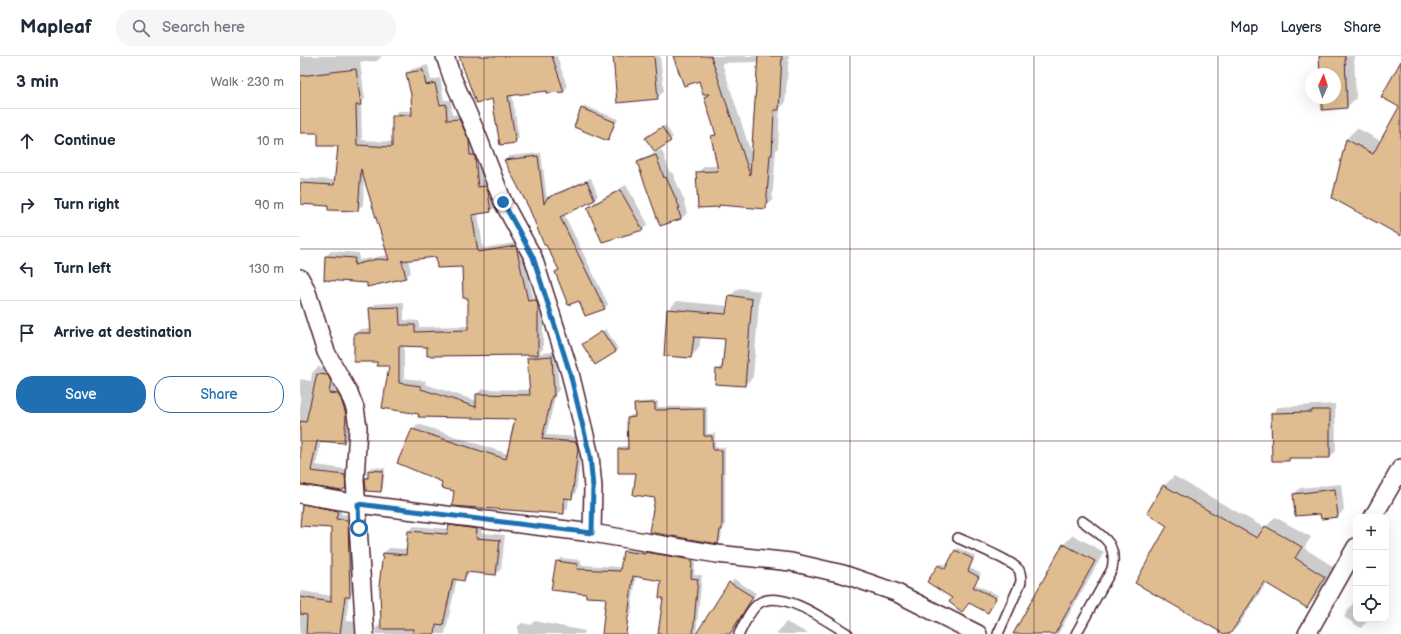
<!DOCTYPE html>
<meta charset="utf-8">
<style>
:root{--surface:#fff;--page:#f6f6f7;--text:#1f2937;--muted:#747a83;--line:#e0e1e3;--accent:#1f6fb2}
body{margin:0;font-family:"Balsamiq Sans",sans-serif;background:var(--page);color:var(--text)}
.controls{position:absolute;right:12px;bottom:12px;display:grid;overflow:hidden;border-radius:8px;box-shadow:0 4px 16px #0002}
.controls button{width:36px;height:36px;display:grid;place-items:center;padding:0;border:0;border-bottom:1px solid var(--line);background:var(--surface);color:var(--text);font:20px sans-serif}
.compass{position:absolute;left:1005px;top:12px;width:36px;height:36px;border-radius:50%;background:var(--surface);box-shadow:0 4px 16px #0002;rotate:3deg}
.stop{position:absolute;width:12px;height:12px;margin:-9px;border:3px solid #1f6fb2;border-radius:50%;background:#fff}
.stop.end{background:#1f6fb2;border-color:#fff;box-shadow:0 1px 4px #0008}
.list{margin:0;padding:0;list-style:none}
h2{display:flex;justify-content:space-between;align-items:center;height:52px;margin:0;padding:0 16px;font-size:17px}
h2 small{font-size:13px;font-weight:400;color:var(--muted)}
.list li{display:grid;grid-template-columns:26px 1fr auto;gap:12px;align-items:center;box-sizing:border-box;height:64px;padding:0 16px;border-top:1px solid var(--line)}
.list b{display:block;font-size:15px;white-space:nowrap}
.list em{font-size:13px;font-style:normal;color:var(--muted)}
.actions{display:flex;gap:8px;padding:12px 16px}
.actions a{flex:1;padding:9px 0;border:1px solid var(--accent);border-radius:16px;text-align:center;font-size:14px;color:var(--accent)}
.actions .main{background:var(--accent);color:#fff}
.icon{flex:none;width:22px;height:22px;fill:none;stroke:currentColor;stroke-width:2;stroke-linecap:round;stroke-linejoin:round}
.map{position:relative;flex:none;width:1101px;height:578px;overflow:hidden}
header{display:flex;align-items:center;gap:24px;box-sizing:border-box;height:56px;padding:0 20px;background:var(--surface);border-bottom:1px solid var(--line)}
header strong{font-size:19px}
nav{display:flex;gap:22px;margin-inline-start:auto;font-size:14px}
.search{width:280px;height:36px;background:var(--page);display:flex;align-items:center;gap:10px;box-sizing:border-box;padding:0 14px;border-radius:16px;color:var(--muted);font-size:15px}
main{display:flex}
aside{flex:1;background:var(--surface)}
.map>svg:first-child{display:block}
.shadow{fill:#0003;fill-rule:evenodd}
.building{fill:#dfbd91;stroke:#4a1f2b}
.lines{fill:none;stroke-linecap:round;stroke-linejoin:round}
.service-casing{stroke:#4a1f2b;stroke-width:12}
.minor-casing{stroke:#4a1f2b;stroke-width:20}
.service{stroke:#fff;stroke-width:9}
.minor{stroke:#fff;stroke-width:17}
.route{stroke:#1f6fb2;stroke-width:5}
.grid{fill:none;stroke:#4a1f2b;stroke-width:1;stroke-opacity:0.55}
</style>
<header>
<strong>Mapleaf</strong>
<div class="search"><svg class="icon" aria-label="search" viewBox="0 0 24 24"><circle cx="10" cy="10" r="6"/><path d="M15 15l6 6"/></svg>Search here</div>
<nav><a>Map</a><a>Layers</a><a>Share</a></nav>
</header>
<main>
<aside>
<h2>3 min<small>Walk · 230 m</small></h2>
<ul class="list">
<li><svg class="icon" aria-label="ahead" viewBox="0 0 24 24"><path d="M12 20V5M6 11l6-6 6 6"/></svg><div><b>Continue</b></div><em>10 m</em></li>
<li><svg class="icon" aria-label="right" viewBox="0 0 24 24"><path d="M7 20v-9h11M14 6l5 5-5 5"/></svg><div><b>Turn right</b></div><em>90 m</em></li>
<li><svg class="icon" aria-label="left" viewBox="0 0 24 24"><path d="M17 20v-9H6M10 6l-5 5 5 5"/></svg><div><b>Turn left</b></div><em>130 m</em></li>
<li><svg class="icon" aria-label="arrive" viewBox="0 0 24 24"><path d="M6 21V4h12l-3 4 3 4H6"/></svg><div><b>Arrive at destination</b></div></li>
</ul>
<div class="actions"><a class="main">Save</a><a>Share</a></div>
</aside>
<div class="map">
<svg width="1101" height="578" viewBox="0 0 1101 578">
<rect width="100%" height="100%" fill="#fff"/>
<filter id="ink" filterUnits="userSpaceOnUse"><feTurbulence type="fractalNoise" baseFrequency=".025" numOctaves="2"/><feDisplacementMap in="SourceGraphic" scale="8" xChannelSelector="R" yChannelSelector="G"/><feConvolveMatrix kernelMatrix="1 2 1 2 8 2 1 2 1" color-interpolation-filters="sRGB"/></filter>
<g filter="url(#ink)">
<g class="shadow">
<path d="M0,0h82l-5,5 -17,1 5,37 -4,4 1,37 31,2v-26l5,-5h15l-6,-37 5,-5 16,-4 3,15 9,-2 4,22h7l1,15 12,-1 16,38 2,30 9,-1 5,25 -5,5 -13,2 5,35 38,-6 12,55 8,-1 2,4v49l-4,4 17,-1 3,38 -3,3 -10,42 35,2 1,6 -6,50 -5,5h-2l-1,10 -5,5 -108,-23 -12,-8 -30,-52 5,-6 90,30 8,-36 -96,-5 -37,-6 7,-42 -12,-4 -23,-27 5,-5h11l-1,-20 5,-5 29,-2v18l15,1v6l50,-1v-29l-6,-31 -26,-10 -29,3 3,13 -5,5 -38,8v-3l-43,-3 1,-23 5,-5 28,2v7l29,-5 -24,-76 -1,26 -6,5 -28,-5 -29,-2v-25l36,2 3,-35 -20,-13h-19zM104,290l129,8 -5,4 2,32 -48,-1 -5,5v7l-52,-17 1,-3 -22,-3z"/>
<path d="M175,0h82l10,31 -3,4 -16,1v-2l-36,5 7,43 -4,4 -22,-45z"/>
<path d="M332,0h28l4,35 -7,7z"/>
<path d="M374,0h115l-4,47 -5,5 -2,40 -2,2 -4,51 -7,7 -44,-4 -2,2 -21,-33 6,-7h14l-6,-29 4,-5 -11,-34 5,-6zM458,6l-6,94 -30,-93z"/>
<path d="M1020,0h34l2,42 -9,9 -24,1v-10h12v-24h-14z"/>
<path d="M1101,7v172l-68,-37 13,-59 11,-11 24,13 20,-35z"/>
<path d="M285,50l33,13 -10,20 -26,-30z"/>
<path d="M365,69l8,12 -18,14 -5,-15z"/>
<path d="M362,94l8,23 2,-1 13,30 -1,1 3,10 -6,6 -43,-57 6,-5z"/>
<path d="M241,97l6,46 4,-4 40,-17 7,18 -4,3 -30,15 44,90 -3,4 -19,7 -6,-15 -24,-28 3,-3 -53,-109 3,-4z"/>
<path d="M326,129l22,39 -6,6 -53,-22 5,-5z"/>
<path d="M439,232l21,3 -7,86 -8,8 -28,-15 7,-7 2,-25 -25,-2 -2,12 -8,9 -23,-47 9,-9 52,5 1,-10z"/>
<path d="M306,273l12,20 -3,3 -32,-8z"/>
<path d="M18,311l15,3 4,5 -2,12 9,1 7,16 -1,32 -6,6 -23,-1 -5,24 35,5v12l-6,6 -45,-4v-105l11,2 1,-8z"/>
<path d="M358,345v6l49,-1v28l8,-1v14h10v79l-3,3 -1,11 -3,3 -62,-46 -37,-48 4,-3h6l-1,-28 3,-3h5v-10l3,-3z"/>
<path d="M1035,348l1,47 -6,6h-39l-3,3 -16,-46 6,-7z"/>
<path d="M72,411l13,1 -2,20 -2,3 -15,-13z"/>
<path d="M874,420l91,52 10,-11 36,20 -7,11 30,19 -18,30 -9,10 -40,-25 -29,44 -8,8h-4l-57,-109 -5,-39z"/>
<path d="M1041,428l3,26 -6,6 -17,-3 -27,-19 6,-6z"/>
<path d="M8,444l35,6 -2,8 12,1 2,75 -6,6 -3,25 14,1 2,12h-62v-41l2,-2 30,5v-68l-29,-23z"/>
<path d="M156,464l26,4 -1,9 24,2 -4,34 -5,5 -26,-2 -6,8 -7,-1 -12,55h-70l1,-6 6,-6 2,-69 5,-5 18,1 2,-18 5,-5 35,3z"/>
<path d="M773,479l31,17 -46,82h-37l-5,-3 48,-87z"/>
<path d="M328,492l68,8 -2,19h8l-6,59h-37l5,-37 -2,-17 -26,-4 -5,39 -4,4 -20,-22 -20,-4 -30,-31 4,-4 20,2v5l41,2 2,-15z"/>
<path d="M658,492l17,8 -5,12 11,6 -6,10 23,11 -10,17 -19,-10 -15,-4 -15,-32 3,-3 5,3z"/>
<path d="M434,523l22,14 -25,41h-34z"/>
<path d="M1056,542v21h13l-8,9 -17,-11z"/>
<path d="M234,565l51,10 -1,3h-66v-8l4,-3 9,2z"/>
<path d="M486,566l23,12h-33z"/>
</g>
<g class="building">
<path d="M159,0h93l12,36 -17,1v-2l-39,5 8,47 -16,2 -8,-46 -16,4z"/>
<path d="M313,0h41l4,43 -41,4z"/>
<path d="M373,0h38l39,119 8,-119h24l-3,54h-5l-2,45h-2l-4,54 -47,-4v2l-21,1 -2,-36 22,-1 -7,-35 5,-1 -12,-38 6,-3h-7l-4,-13 -15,5z"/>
<path d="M1019,0h26l2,52 -25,2v-12h13v-24h-15z"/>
<path d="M1101,5v175l-69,-38 14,-59 27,15 26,-47 -18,-10z"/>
<path d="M56,13l5,36h-5l1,40 35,2v-31l20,-1 -1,-20 -5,-22 17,-3 3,15 9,-2 5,22 6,-1 1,16 12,-1 10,21 1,15h4l1,2 3,30 8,-1 2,6 3,20 -19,3 6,37 38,-6 12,55 8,-1 2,5v50l-111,1v-9l-28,-1v37l22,3v3l55,18v-13l54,1 -3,-37 25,-2 2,40h-2l-10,43 34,3 2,6 -6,51 -8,-1v16l-112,-8 2,-15 -13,-3 1,-6 -45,-19 15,-34 94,30 9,-40 -97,-2 1,-3 -37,-6 7,-42h-12v-4h-23v-29h17l-2,-25 30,-1 1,18h15v7l53,-2v-32h-5l-1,-31 -25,1 -1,-11 -35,4h1l4,17 -39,9v-4l-43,-3 1,-24 30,2 -1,7 23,-6 12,1 -28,-91 -3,42 -30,-1v-4l-28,-2v-21l34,2 4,-39h-20v-13h-18v-57z"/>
<path d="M281,52l34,14 -7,19 -34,-14z"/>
<path d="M362,71l9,14 -16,11 -10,-14z"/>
<path d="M356,99l8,23 2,-1 14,31h-2l3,11 -21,7 -23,-64z"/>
<path d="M238,100l6,48 3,-6 40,-17 8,19 -35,17 45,92 -20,7 -6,-15 -11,4 -13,-33 4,-2 -13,-25h-2l-15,-37 -25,-48z"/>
<path d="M320,134l23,40 -41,12 -15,-34z"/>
<path d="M429,239l23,4 -7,87 -30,-2 1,-15 6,1 3,-31 -31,-2 -3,21 -27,-2 3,-47 59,5z"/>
<path d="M302,275l14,21 -21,13 -13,-21z"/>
<path d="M17,318l11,1 3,7 -2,11 9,1 3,5 5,16 -2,28 -27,-2 -6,30 34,4 1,14h-3l-1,2 -42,-7v-63l6,1z"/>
<path d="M355,347v7l49,-1v27h8l1,14h9v80h-2l-2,14 -69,-12 6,-34 -22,-3 3,-22h-18v-24h10l-1,-31 8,-1 -1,-13z"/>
<path d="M1012,354h18v48h-41v3h-17l-1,-48 41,-1z"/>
<path d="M68,414l15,1 -2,21 -15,-1 -1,-13h3z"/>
<path d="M863,429l94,53 8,-12 37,21 -7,11 30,19 -18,31 -43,-26 -34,52h-6l-89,-51 32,-57 -20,-13z"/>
<path d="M1035,433l3,28 -17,2 -1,-5 -25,2 -2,-22z"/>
<path d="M2,448l36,7 -2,8 12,1 2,77h-5l-5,37h-34l1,-19 -7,-1v-17l31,5v-74l-31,-2z"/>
<path d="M149,469l28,4 -1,9 24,2 -4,35 -30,-3 -2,9 -11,-2 -10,46 -7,-1 -1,10h-22l1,-5h-33l-1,-43h-1l4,-33 23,2 2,-24 39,3z"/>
<path d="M763,488l32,17 -40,73h-42z"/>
<path d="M655,494l18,9 -5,12 11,6 -6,10 23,11 -8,15 -19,-10 -7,9 -13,-10 3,-4 -25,-16 11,-17 7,4z"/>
<path d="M323,495l22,3v-2l47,8 -1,18 7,1 -5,55h-35l5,-36h-4l2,-17 -28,-5 -7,58h-24l4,-36 -20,-1v-3l-35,-4 5,-29 22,3 -1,5 43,2z"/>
<path d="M429,526l24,15 -23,37h-34z"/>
</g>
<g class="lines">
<defs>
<g id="service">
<path d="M658,482c13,6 55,23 61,32 2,4 2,8 2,12l-23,52"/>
<path d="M439,578c5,-10 12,-27 22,-32 24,-12 67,20 87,32"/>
<path d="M776,578l36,-65c6,-27 -11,-34 -30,-48"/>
</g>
<g id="minor">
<path d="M145,0l7,21 26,60 25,65 30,55 37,116 20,83 3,31 -1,46"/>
<path d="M0,222l6,11 20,63 24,43 5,13 3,19 -3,53 10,154"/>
<path d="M0,438l58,10 234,29 125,21 74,8 52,12 52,18 83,42"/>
<path d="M1073,461l28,-49"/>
<path d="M1007,578l49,-87"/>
</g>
</defs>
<use href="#service" class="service-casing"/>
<use href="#minor" class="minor-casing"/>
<use href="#service" class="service"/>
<use href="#minor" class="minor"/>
</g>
</g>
<g class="lines" filter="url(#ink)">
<path class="route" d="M59,472l-1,-24 234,29 1,-46 -3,-31 -20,-83 -37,-116 -30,-55"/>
</g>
<path class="grid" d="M184,0v578M367,0v578M550,0v578M734,0v578M918,0v578M0,193h1101M0,385h1101"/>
</svg>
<div class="controls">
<button>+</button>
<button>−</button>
<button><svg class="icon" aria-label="locate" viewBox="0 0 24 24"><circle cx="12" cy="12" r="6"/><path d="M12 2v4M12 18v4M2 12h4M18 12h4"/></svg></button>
</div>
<svg class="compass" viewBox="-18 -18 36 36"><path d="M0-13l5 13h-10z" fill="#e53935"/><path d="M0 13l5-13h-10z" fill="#747a83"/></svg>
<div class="stop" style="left:59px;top:472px"></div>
<div class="stop end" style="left:203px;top:146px"></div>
</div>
</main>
